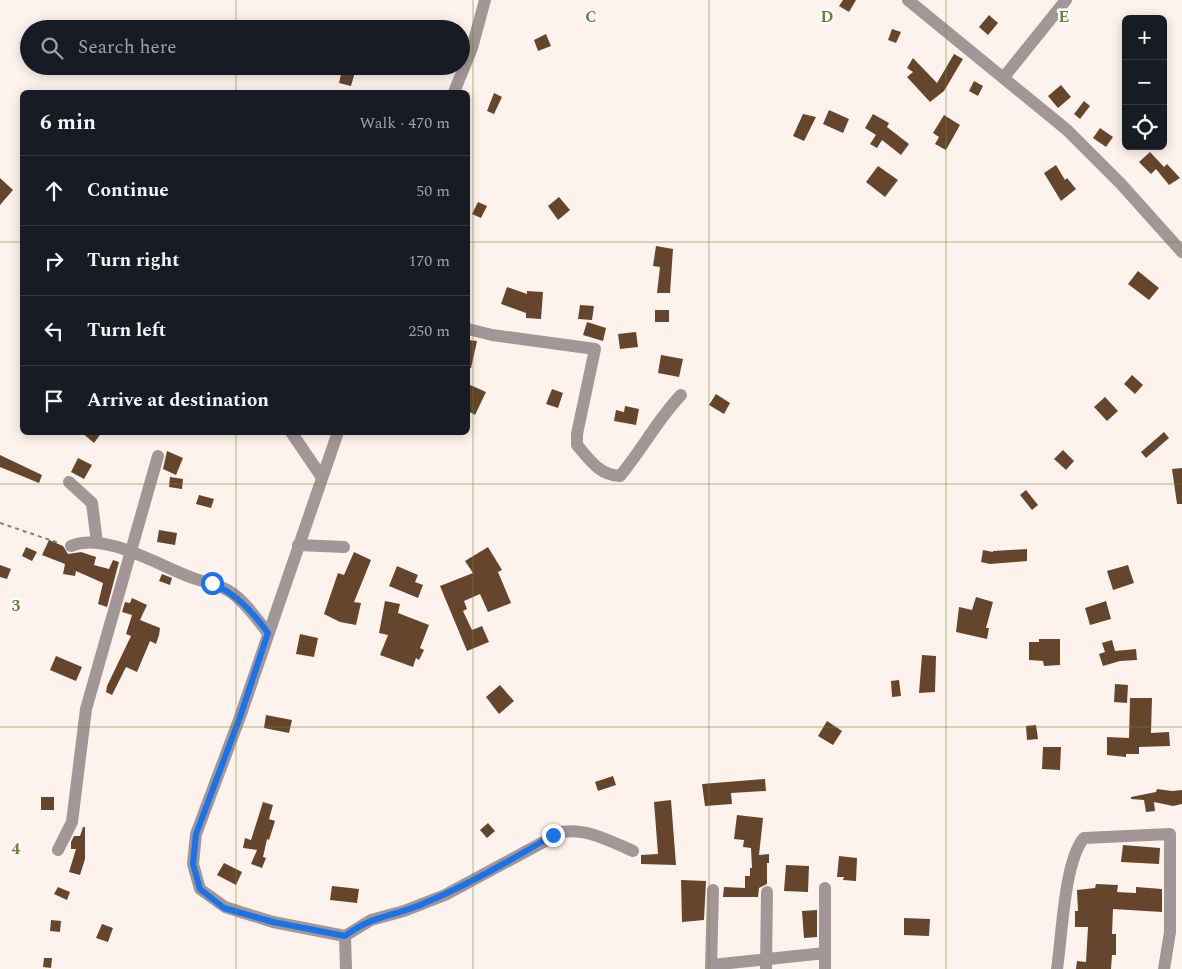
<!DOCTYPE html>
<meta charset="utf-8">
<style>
:root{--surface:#171b24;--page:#242831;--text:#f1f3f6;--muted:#9ea1a6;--line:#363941}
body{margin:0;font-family:Spectral,serif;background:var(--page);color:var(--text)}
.controls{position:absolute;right:15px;top:15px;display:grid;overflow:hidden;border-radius:8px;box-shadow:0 2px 12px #0003}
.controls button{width:45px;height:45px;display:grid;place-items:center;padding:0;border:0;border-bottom:1px solid var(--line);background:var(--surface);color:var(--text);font:25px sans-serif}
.stop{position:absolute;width:15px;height:15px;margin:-11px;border:4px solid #1a73e8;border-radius:50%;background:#fff}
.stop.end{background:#1a73e8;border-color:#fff;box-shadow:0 1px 5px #0008}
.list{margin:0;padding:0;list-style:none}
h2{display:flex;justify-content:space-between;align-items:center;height:65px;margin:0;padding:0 20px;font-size:21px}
h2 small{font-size:16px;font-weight:400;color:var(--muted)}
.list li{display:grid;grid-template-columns:32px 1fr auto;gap:15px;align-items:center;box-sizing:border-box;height:70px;padding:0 20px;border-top:1px solid var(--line)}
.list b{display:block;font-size:19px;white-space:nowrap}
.list em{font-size:16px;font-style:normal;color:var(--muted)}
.icon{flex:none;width:28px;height:28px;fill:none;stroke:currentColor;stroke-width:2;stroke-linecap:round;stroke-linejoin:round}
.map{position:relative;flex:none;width:1182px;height:969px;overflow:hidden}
.search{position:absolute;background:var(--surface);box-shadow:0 2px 12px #0003;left:20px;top:20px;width:450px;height:55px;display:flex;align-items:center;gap:12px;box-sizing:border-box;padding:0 18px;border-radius:28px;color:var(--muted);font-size:19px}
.panel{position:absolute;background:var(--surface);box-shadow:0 2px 12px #0003;left:20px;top:90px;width:450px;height:345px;border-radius:8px}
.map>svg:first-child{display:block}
.building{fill:#65462d}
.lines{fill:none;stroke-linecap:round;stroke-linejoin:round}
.path{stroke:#887f79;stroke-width:2;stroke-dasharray:4 4;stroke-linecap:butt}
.minor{stroke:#a39697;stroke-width:12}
.route{stroke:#1a73e8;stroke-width:6}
.grid{fill:none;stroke:#707f2e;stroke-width:1;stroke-opacity:0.55}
.grid-label{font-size:16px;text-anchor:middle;font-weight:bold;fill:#707f2e;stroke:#fff;stroke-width:5;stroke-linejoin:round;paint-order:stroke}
</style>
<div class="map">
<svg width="1182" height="969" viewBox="0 0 1182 969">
<rect width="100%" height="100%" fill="#fdf3ec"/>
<g class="building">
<path d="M843,0h13l-7,12 -10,-6z"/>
<path d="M989,15l9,8 -10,12 -9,-8z"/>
<path d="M892,29l9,3 -5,11 -8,-3z"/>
<path d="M546,34l5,12 -13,5 -4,-11z"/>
<path d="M954,54l9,5 -19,32 -14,11 -23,-25 6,-5 -6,-4 6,-10 24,25z"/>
<path d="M342,70l13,2 -4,14 -12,-3z"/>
<path d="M974,81l9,5 -5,10 -9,-5z"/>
<path d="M1061,85l10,12 -13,11 -10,-12z"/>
<path d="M494,93l8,4 -8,17 -7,-3z"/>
<path d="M1084,101l6,5 -10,13 -6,-5z"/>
<path d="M829,110l20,9 -6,14 -20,-9z"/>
<path d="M803,114l13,3 -12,24 -11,-5z"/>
<path d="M873,114l16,9 -2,4 22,17 -8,11 -19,-15 -5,8 -7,-4 6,-9 -11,-7z"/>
<path d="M944,115l16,10 -14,25 -11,-6 4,-7 -6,-4z"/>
<path d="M1100,128l13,9 -7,10 -13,-9z"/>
<path d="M1150,152l14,15 3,-3 13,14 -11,7 -13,-16 -5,5 -12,-12z"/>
<path d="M1056,165l9,15 2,-2 9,11 -15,12 -17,-28z"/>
<path d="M878,166l20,14 -13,17 -19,-15z"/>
<path d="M0,178l13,12 -13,15z"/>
<path d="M559,197l11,13 -12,10 -10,-14z"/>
<path d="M478,202l9,4 -6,12 -9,-4z"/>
<path d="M656,246l17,3 -3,44h-13l3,-26 -7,-1z"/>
<path d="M1138,271l21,17 -10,12 -21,-16z"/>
<path d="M507,287l20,7v-3l16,1 -2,27 -15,-1v-5l-25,-9z"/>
<path d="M580,305l14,1 -2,14 -14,-1z"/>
<rect x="655" y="310" width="14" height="12"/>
<path d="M587,322l19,6 -3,13 -20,-6z"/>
<path d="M636,332l2,15 -18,2 -2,-15z"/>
<path d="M468,340l9,1 -6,27h-3z"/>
<path d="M661,355l22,4 -4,18 -21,-4z"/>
<path d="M1132,375l11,10 -8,9 -11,-10z"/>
<path d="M468,384l18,8 -11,23 -7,-4z"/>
<path d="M552,389l11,4 -5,15 -12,-4z"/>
<path d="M716,394l14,9 -6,11 -15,-9z"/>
<path d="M1105,397l13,14 -11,10 -13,-14z"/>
<path d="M625,406l14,3 -3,16 -22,-4 2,-11 8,2z"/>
<path d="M81,432h21l-8,11z"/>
<path d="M1164,432l5,6 -23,20 -5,-6z"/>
<path d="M1063,450l11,11 -8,9 -12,-11z"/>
<path d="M167,451l16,7 -7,17 -13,-6z"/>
<path d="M0,455l42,20 -3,8 -39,-16z"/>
<path d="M78,458l14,7 -8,14 -13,-7z"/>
<path d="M1182,468v36h-5l-5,-35z"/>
<path d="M170,477l13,2 -1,10 -13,-2z"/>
<path d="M1026,490l12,15 -6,5 -12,-15z"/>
<path d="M199,495l15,4 -3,9 -15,-4z"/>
<path d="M159,530l18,3 -2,12 -18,-3z"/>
<path d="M49,540l14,6 5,8 13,-2 15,5 -2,8 15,4 4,-9 6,2 -12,45 -9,-3 5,-21 -27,-12 -1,5 -12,-2 2,-10 -23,-9z"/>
<path d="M26,547l11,5 -5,9 -10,-5z"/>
<path d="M488,547l14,23 -4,2 13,31 -23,9 -8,-18 -16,7 3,8 -4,2 9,19 10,-4 7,16 -22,9 -27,-65 33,-13 -8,-12z"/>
<path d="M1027,549v12l-37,3 -9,-2 2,-12 10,2v-1z"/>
<path d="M354,552l17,8 -17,42 7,1 -5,22 -16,-3 -16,-8 14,-41 6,2z"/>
<path d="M0,565l11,4 -4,10 -7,-2z"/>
<path d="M1128,565l6,18 -21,7 -6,-19z"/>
<path d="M397,566l21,9 -3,7 8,3 -5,13 -29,-12z"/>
<path d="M162,574l10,4 -2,7 -11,-4z"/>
<path d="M976,597l17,5 -7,26h3l-2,11 -31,-7 3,-25 13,3z"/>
<path d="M132,598l15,7 -7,15 20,8 -1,7 -3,9 -6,-3 -13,31 -11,-5 -14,28 -6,-3 1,-6 24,-50 -5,-2 6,-19 -10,-3 3,-10 5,1z"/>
<path d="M385,601l15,3 -2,9 31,12 -9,23 4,2 -5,10 -3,-2 -3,9 -33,-12 8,-20 -9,-2z"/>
<path d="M1106,601l5,18 -21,6 -5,-17z"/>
<path d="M300,634l18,4 -4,19 -18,-3z"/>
<path d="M1039,639h21v26l-16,1 -1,-5 -14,-1v-18h10z"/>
<path d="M1112,640l3,11 21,-2 1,11 -17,1 -17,5 -4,-12 6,-2 -3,-9z"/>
<path d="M922,655l14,1 -1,36 -16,1z"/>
<path d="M56,656l26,11 -6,14 -26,-11z"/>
<path d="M899,680l2,16 -9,1 -1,-16z"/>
<path d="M1115,684l13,1 -1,18 -13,-1z"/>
<path d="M500,685l14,16 -15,13 -13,-17z"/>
<path d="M1130,698h22l-1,35 18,-1 1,14 -31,1v7h-13v3l-19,-2v-18l22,1z"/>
<path d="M266,715l26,5 -3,13 -25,-5z"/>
<path d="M827,721l15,10 -9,14 -15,-9z"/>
<path d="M1036,725l2,14 -11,1 -1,-14z"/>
<path d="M1043,747h18l-1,23 -18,-1z"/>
<path d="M613,776l3,9 -18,6 -3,-9z"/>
<path d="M765,779l1,12 -35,2 1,11 -27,2 -3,-22z"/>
<path d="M1157,789l15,2 10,-1v14l-9,2 -19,-4 1,9 -9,1 -2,-12 -13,-1v-2l25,-5z"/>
<rect x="41" y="797" width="13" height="13"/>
<path d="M671,800l5,65 -35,-1v-9l17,-1 -4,-52z"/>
<path d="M263,802l10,3 -4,14 6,2 -6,19 -2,-1 -4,18 3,1 -4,10 -11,-4 6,-14 -14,-2 2,-10 6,2z"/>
<path d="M737,815l26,3 -4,37 10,-1v9h-2v21l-8,4 -1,9h-35l1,-10 21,1v-12h5v-8h2l-1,-20 -8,-1 1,-7 -10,-1z"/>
<path d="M488,823l7,8 -8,7 -7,-8z"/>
<path d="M83,827h2v32l-5,16 -11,-3 7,-23h-5v-7l3,-6h6z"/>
<path d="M1123,845l37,3 -1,16 -38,-2z"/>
<path d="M839,856l18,2 -1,23 -13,-1 1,-3h-7z"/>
<path d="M224,863l18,9 -6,13 -19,-10z"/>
<path d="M786,865l23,1 -1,26 -24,-1z"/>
<path d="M681,880l25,1 -2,39 -22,2z"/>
<path d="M1096,884l22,1 -1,7 19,1v-6l26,2v23l-49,-3 -1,25h4v21h-4l-1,14h-35l1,-8 9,1 2,-35h-13v-16h3l-1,-21 18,-2z"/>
<path d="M332,886l27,3 -2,14 -27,-3z"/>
<path d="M58,887l12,5 -3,8 -13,-6z"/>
<path d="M817,910v27l-13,1 -2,-27z"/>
<path d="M904,918l26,1 -1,17 -25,-1z"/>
<path d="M51,920l10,1 -1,11 -10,-1z"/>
<path d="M102,924l11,4 -5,14 -12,-4z"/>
<path d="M44,958h8l-1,10 -8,-1z"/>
</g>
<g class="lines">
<path class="path" d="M0,523l59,20"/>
<g class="minor">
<path d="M908,0l159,130 54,54 61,68"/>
<path d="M1004,77l62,-77"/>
<path d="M454,92l18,-44 13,-48"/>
<path d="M468,329l24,6 103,14 -18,85v11c13,15 22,30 43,31 22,-26 37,-56 61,-81"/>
<path d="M291,432l30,44"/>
<path d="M338,432l-98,285 -44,117 -3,30 7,25 25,18 48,15 72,14 26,-16 33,-9 41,-16 117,-63c25,-4 48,9 71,19"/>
<path d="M69,482l23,21 5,40"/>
<path d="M298,545l46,2"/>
<path d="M71,546c34,-15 90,21 122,32 13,5 27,6 39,15 14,10 25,26 36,40"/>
<path d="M58,850l14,-28 14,-113 72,-253"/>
<path d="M825,888v81"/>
<path d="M345,936l1,33"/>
<path d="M711,965l114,-12"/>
<path d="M711,969l2,-79"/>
<path d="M766,969l1,-77"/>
<path d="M1057,969c5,-32 7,-108 27,-131l86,-4v98l-6,37"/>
</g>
</g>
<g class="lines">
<path class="route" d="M212,583c25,12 39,27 56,50l-28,84 -44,117 -3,30 7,25 24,19 49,14 72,14c27,-21 51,-20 80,-33 44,-19 87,-43 128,-68"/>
</g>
<path class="grid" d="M236,0v29M473,0v969M709,0v969M946,0v969M236,66v26M0,242h22M468,242h714M236,432v537M0,484h1182M0,727h1182"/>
<g class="grid-label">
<text x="591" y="22">C</text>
<text x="827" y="22">D</text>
<text x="1064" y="22">E</text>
<text x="16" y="611">3</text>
<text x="16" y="854">4</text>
</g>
</svg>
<div class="controls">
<button>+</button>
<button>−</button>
<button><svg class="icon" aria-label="locate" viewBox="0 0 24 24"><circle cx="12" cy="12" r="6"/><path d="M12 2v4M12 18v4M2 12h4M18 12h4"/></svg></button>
</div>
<div class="stop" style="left:212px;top:583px"></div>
<div class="stop end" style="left:553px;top:835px"></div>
<div class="search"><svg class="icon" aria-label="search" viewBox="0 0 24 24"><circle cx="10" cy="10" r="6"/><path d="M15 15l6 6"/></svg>Search here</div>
<section class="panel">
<h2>6 min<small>Walk · 470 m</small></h2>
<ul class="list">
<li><svg class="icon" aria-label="ahead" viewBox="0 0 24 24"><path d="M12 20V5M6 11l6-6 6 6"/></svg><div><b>Continue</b></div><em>50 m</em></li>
<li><svg class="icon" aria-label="right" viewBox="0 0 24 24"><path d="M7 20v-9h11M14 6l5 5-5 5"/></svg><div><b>Turn right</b></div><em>170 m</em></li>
<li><svg class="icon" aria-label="left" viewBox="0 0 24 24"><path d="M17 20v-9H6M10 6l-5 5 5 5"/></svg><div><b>Turn left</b></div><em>250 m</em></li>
<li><svg class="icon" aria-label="arrive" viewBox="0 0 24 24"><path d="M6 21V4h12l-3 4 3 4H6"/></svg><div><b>Arrive at destination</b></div></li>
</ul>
</section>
</div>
